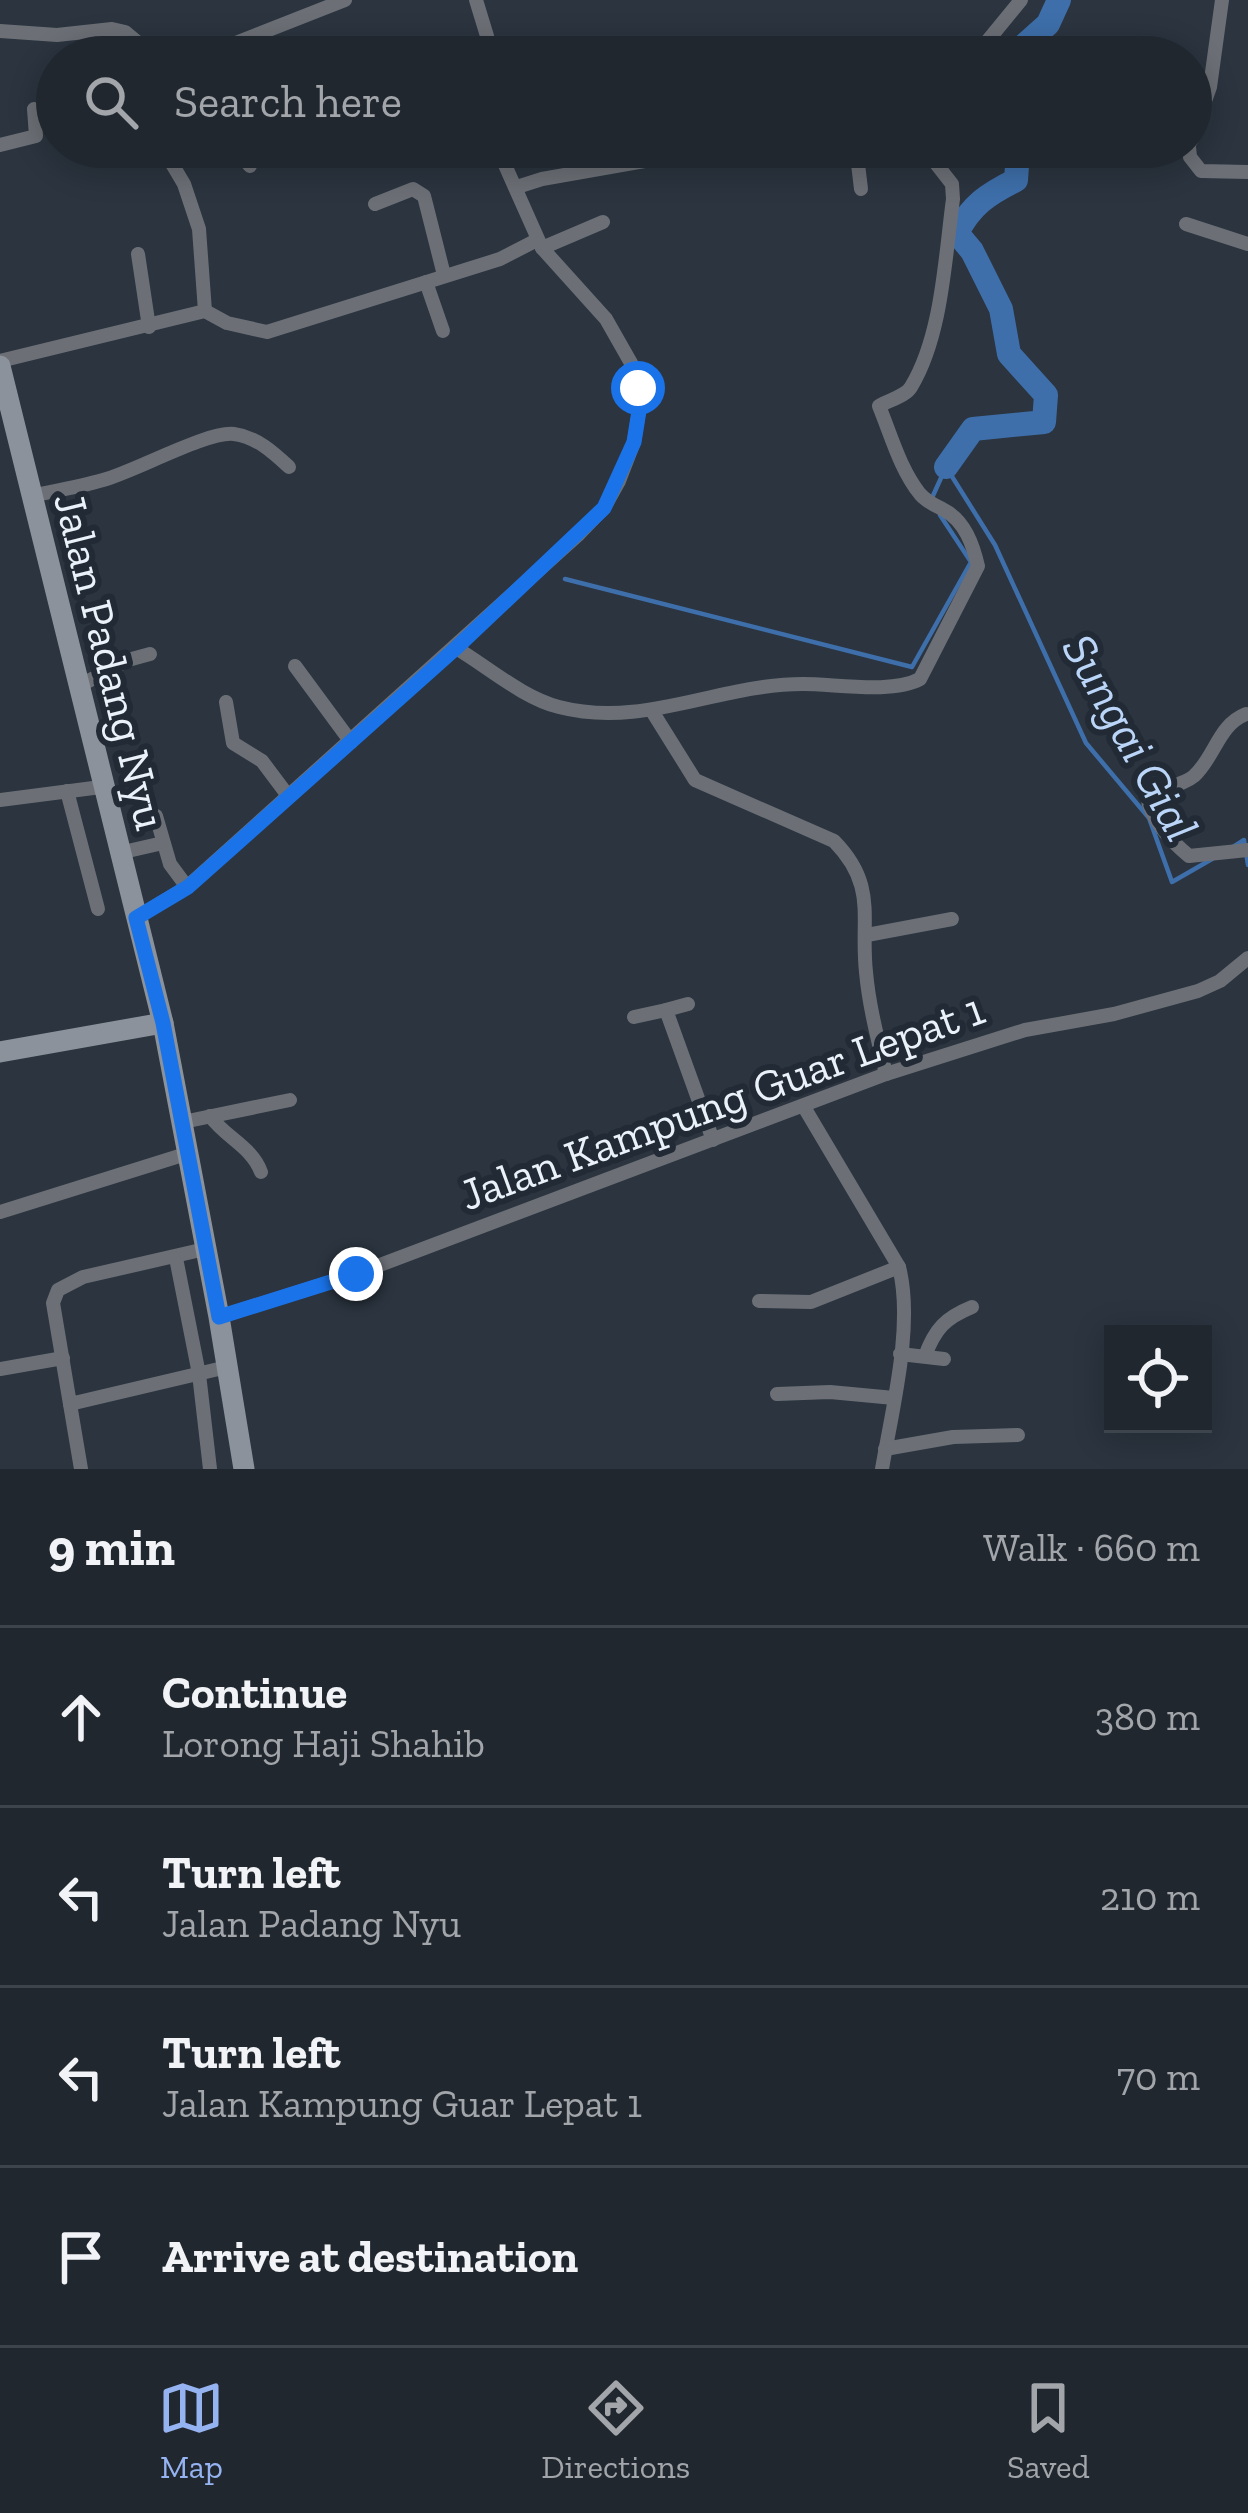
<!DOCTYPE html>
<meta charset="utf-8">
<style>
:root{--surface:#20272f;--page:#282f37;--text:#f1f3f6;--muted:#a2a5aa;--line:#3d444b;--accent:#95b2f1}
body{margin:0;font-family:"Zilla Slab",serif;background:var(--page);color:var(--text)}
.controls{position:absolute;right:36px;bottom:36px;display:grid;overflow:hidden;border-radius:0px;box-shadow:0 6px 30px #0003}
.controls button{width:108px;height:108px;display:grid;place-items:center;padding:0;border:0;border-bottom:3px solid var(--line);background:var(--surface);color:var(--text);font:60px sans-serif}
.stop{position:absolute;width:36px;height:36px;margin:-27px;border:9px solid #1a73e8;border-radius:50%;background:#fff}
.stop.end{background:#1a73e8;border-color:#fff;box-shadow:0 3px 12px #0008}
.list{margin:0;padding:0;list-style:none}
h2{display:flex;justify-content:space-between;align-items:center;height:156px;margin:0;padding:0 48px;font-size:51px}
h2 small{font-size:39px;font-weight:400;color:var(--muted)}
.list li{display:grid;grid-template-columns:78px 1fr auto;gap:36px;align-items:center;box-sizing:border-box;height:180px;padding:0 48px;border-top:3px solid var(--line)}
.list b{display:block;font-size:45px;white-space:nowrap}
.list p{margin:0;font-size:39px;white-space:nowrap;color:var(--muted)}
.list em{font-size:39px;font-style:normal;color:var(--muted)}
.icon{flex:none;width:66px;height:66px;fill:none;stroke:currentColor;stroke-width:2;stroke-linecap:round;stroke-linejoin:round}
.map{position:relative;flex:none;width:1248px;height:1469px;overflow:hidden}
.search{position:absolute;background:var(--surface);box-shadow:0 6px 30px #0003;left:36px;right:36px;top:36px;height:132px;display:flex;align-items:center;gap:30px;box-sizing:border-box;padding:0 42px;border-radius:66px;color:var(--muted);font-size:45px}
.sheet{height:876px;background:var(--surface)}
nav{display:flex;justify-content:space-around;align-items:center;box-sizing:border-box;height:168px;border-top:3px solid var(--line);background:var(--surface);font-size:33px;color:var(--muted)}
nav a{display:grid;justify-items:center;gap:6px}
nav .on{color:var(--accent)}
.map>svg:first-child{display:block}
.lines{fill:none;stroke-linecap:round;stroke-linejoin:round}
.stream{stroke:#3e6faa;stroke-width:4.5}
.river{stroke:#3e6faa;stroke-width:24}
.street{stroke:#6c7076;stroke-width:14}
.secondary{stroke:#8b929b;stroke-width:21}
.route{stroke:#1a73e8;stroke-width:15}
.labels{text-anchor:middle;stroke-width:12;stroke-linejoin:round;paint-order:stroke}
.street-label{font-size:45px;fill:#ebf1f9;stroke:#212a35}
.water-label{font-size:48px;font-style:italic;fill:#bad5f7;stroke:#212a35}
</style>
<div class="map">
<svg width="1248" height="1469" viewBox="0 0 1248 1469">
<rect width="100%" height="100%" fill="#2b343f"/>
<g class="lines">
<g class="stream">
<path d="M946,467l49,78 91,198 63,75 23,64 40,-23"/>
<path d="M931,500l15,-33"/>
<path d="M565,579l347,88 59,-105 -31,-47"/>
<path d="M1233,847l11,-7 4,25"/>
</g>
<g class="river">
<path d="M1011,57l37,-33 11,-24"/>
<path d="M946,467l27,-38 71,-7 2,-27 -37,-41 -8,-45 -29,-58 -15,-18c14,-28 31,-39 59,-53l2,-28 -21,-5"/>
</g>
<g class="street">
<path d="M476,0l11,36 1,21"/>
<path d="M0,31l57,4 55,-6 13,3 30,25"/>
<path d="M200,57l145,-57"/>
<path d="M963,57l22,-13 36,-44"/>
<path d="M1191,141l19,-54 12,-87"/>
<path d="M0,145l36,-9 -2,-27"/>
<path d="M162,147l22,37 15,45 6,82"/>
<path d="M234,147l16,19"/>
<path d="M856,147l5,42"/>
<path d="M1189,147l1,10 11,14 47,1"/>
<path d="M517,187l25,-8 182,-32"/>
<path d="M375,204l38,-15 11,7 20,79"/>
<path d="M1186,224l62,20"/>
<path d="M542,248l61,-26"/>
<path d="M138,254l11,73"/>
<path d="M426,282l17,49"/>
<path d="M0,361l205,-50 22,12 40,9 233,-73 37,-19"/>
<path d="M30,496c24,-5 49,-9 73,-16 33,-9 104,-49 131,-46 23,3 40,19 55,33"/>
<path d="M456,648c32,19 67,50 103,59 85,22 159,-23 244,-23 33,0 89,10 117,-5l58,-113c-5,-21 -13,-45 -34,-56 -9,-5 -16,-7 -24,-16 -20,-25 -29,-59 -41,-88 10,-6 27,-10 32,-19 31,-51 34,-129 42,-188l-1,-15 -29,-37"/>
<path d="M295,666l56,76"/>
<path d="M77,687l51,-27 22,-6"/>
<path d="M226,702l7,41 29,18 27,36"/>
<path d="M652,711l43,69 139,61c44,45 26,77 32,131 3,34 12,68 20,102"/>
<path d="M1246,714c-28,11 -31,43 -52,62 -13,11 -33,10 -47,20 3,23 25,46 42,60l59,-6"/>
<path d="M67,791l31,118"/>
<path d="M0,800l101,-13"/>
<path d="M156,816l14,48 17,23"/>
<path d="M119,853l44,-10"/>
<path d="M136,918l51,-31 392,-353 25,-26 15,-27 15,-39 5,-31 -8,-48 -25,-44 -64,-71 -45,-101"/>
<path d="M867,935l85,-16"/>
<path d="M688,1004l-22,6 47,130"/>
<path d="M634,1017l32,-7"/>
<path d="M804,1107l95,160c15,58 -7,143 -17,202"/>
<path d="M210,1116c16,22 42,31 51,56"/>
<path d="M183,1122l107,-22"/>
<path d="M0,1212l189,-59"/>
<path d="M205,1249l-122,28 -25,13 -5,13 17,101 157,-37"/>
<path d="M176,1258l23,116 11,95"/>
<path d="M759,1301l52,1 88,-35"/>
<path d="M219,1317l137,-43 530,-200 139,-44 89,-16 84,-23 22,-10 28,-23"/>
<path d="M900,1354l44,5"/>
<path d="M925,1356c10,-27 20,-38 47,-49"/>
<path d="M0,1369l63,-11"/>
<path d="M777,1394l53,-2 64,6"/>
<path d="M70,1404l11,65"/>
<path d="M885,1449l68,-12 65,-2"/>
</g>
<g class="secondary">
<path d="M0,366l163,657 56,294 25,152"/>
<path d="M0,1052l163,-29"/>
</g>
</g>
<g class="lines">
<path class="route" d="M356,1274l-137,43 -56,-294 -27,-105 52,-31 268,-239 148,-140 30,-66 5,-31 -1,-23"/>
</g>
<g class="labels">
<g class="street-label">
<text transform="translate(111 661) rotate(76)" y="16">Jalan Padang Nyu</text>
<text transform="translate(722 1101) rotate(-20)" y="16">Jalan Kampung Guar Lepat 1</text>
</g>
<g class="water-label">
<text transform="translate(1131 737) rotate(61)" y="17">Sungai Gial</text>
</g>
</g>
</svg>
<div class="controls">
<button><svg class="icon" aria-label="locate" viewBox="0 0 24 24"><circle cx="12" cy="12" r="6"/><path d="M12 2v4M12 18v4M2 12h4M18 12h4"/></svg></button>
</div>
<div class="stop" style="left:638px;top:388px"></div>
<div class="stop end" style="left:356px;top:1274px"></div>
<div class="search"><svg class="icon" aria-label="search" viewBox="0 0 24 24"><circle cx="10" cy="10" r="6"/><path d="M15 15l6 6"/></svg>Search here</div>
</div>
<section class="sheet">
<h2>9 min<small>Walk · 660 m</small></h2>
<ul class="list">
<li><svg class="icon" aria-label="ahead" viewBox="0 0 24 24"><path d="M12 20V5M6 11l6-6 6 6"/></svg><div><b>Continue</b><p>Lorong Haji Shahib</p></div><em>380 m</em></li>
<li><svg class="icon" aria-label="left" viewBox="0 0 24 24"><path d="M17 20v-9H6M10 6l-5 5 5 5"/></svg><div><b>Turn left</b><p>Jalan Padang Nyu</p></div><em>210 m</em></li>
<li><svg class="icon" aria-label="left" viewBox="0 0 24 24"><path d="M17 20v-9H6M10 6l-5 5 5 5"/></svg><div><b>Turn left</b><p>Jalan Kampung Guar Lepat 1</p></div><em>70 m</em></li>
<li><svg class="icon" aria-label="arrive" viewBox="0 0 24 24"><path d="M6 21V4h12l-3 4 3 4H6"/></svg><div><b>Arrive at destination</b></div></li>
</ul>
</section>
<nav>
<a class="on"><svg class="icon" aria-label="map" viewBox="0 0 24 24"><path d="M3 6l6-2 6 2 6-2v14l-6 2-6-2-6 2zM9 4v14M15 6v14"/></svg>Map</a>
<a><svg class="icon" aria-label="directions" viewBox="0 0 24 24"><path d="M12 3l9 9-9 9-9-9zM9 14v-3h6M13 9l2 2-2 2"/></svg>Directions</a>
<a><svg class="icon" aria-label="saved" viewBox="0 0 24 24"><path d="M7 4h10v16l-5-4-5 4z"/></svg>Saved</a>
</nav>
